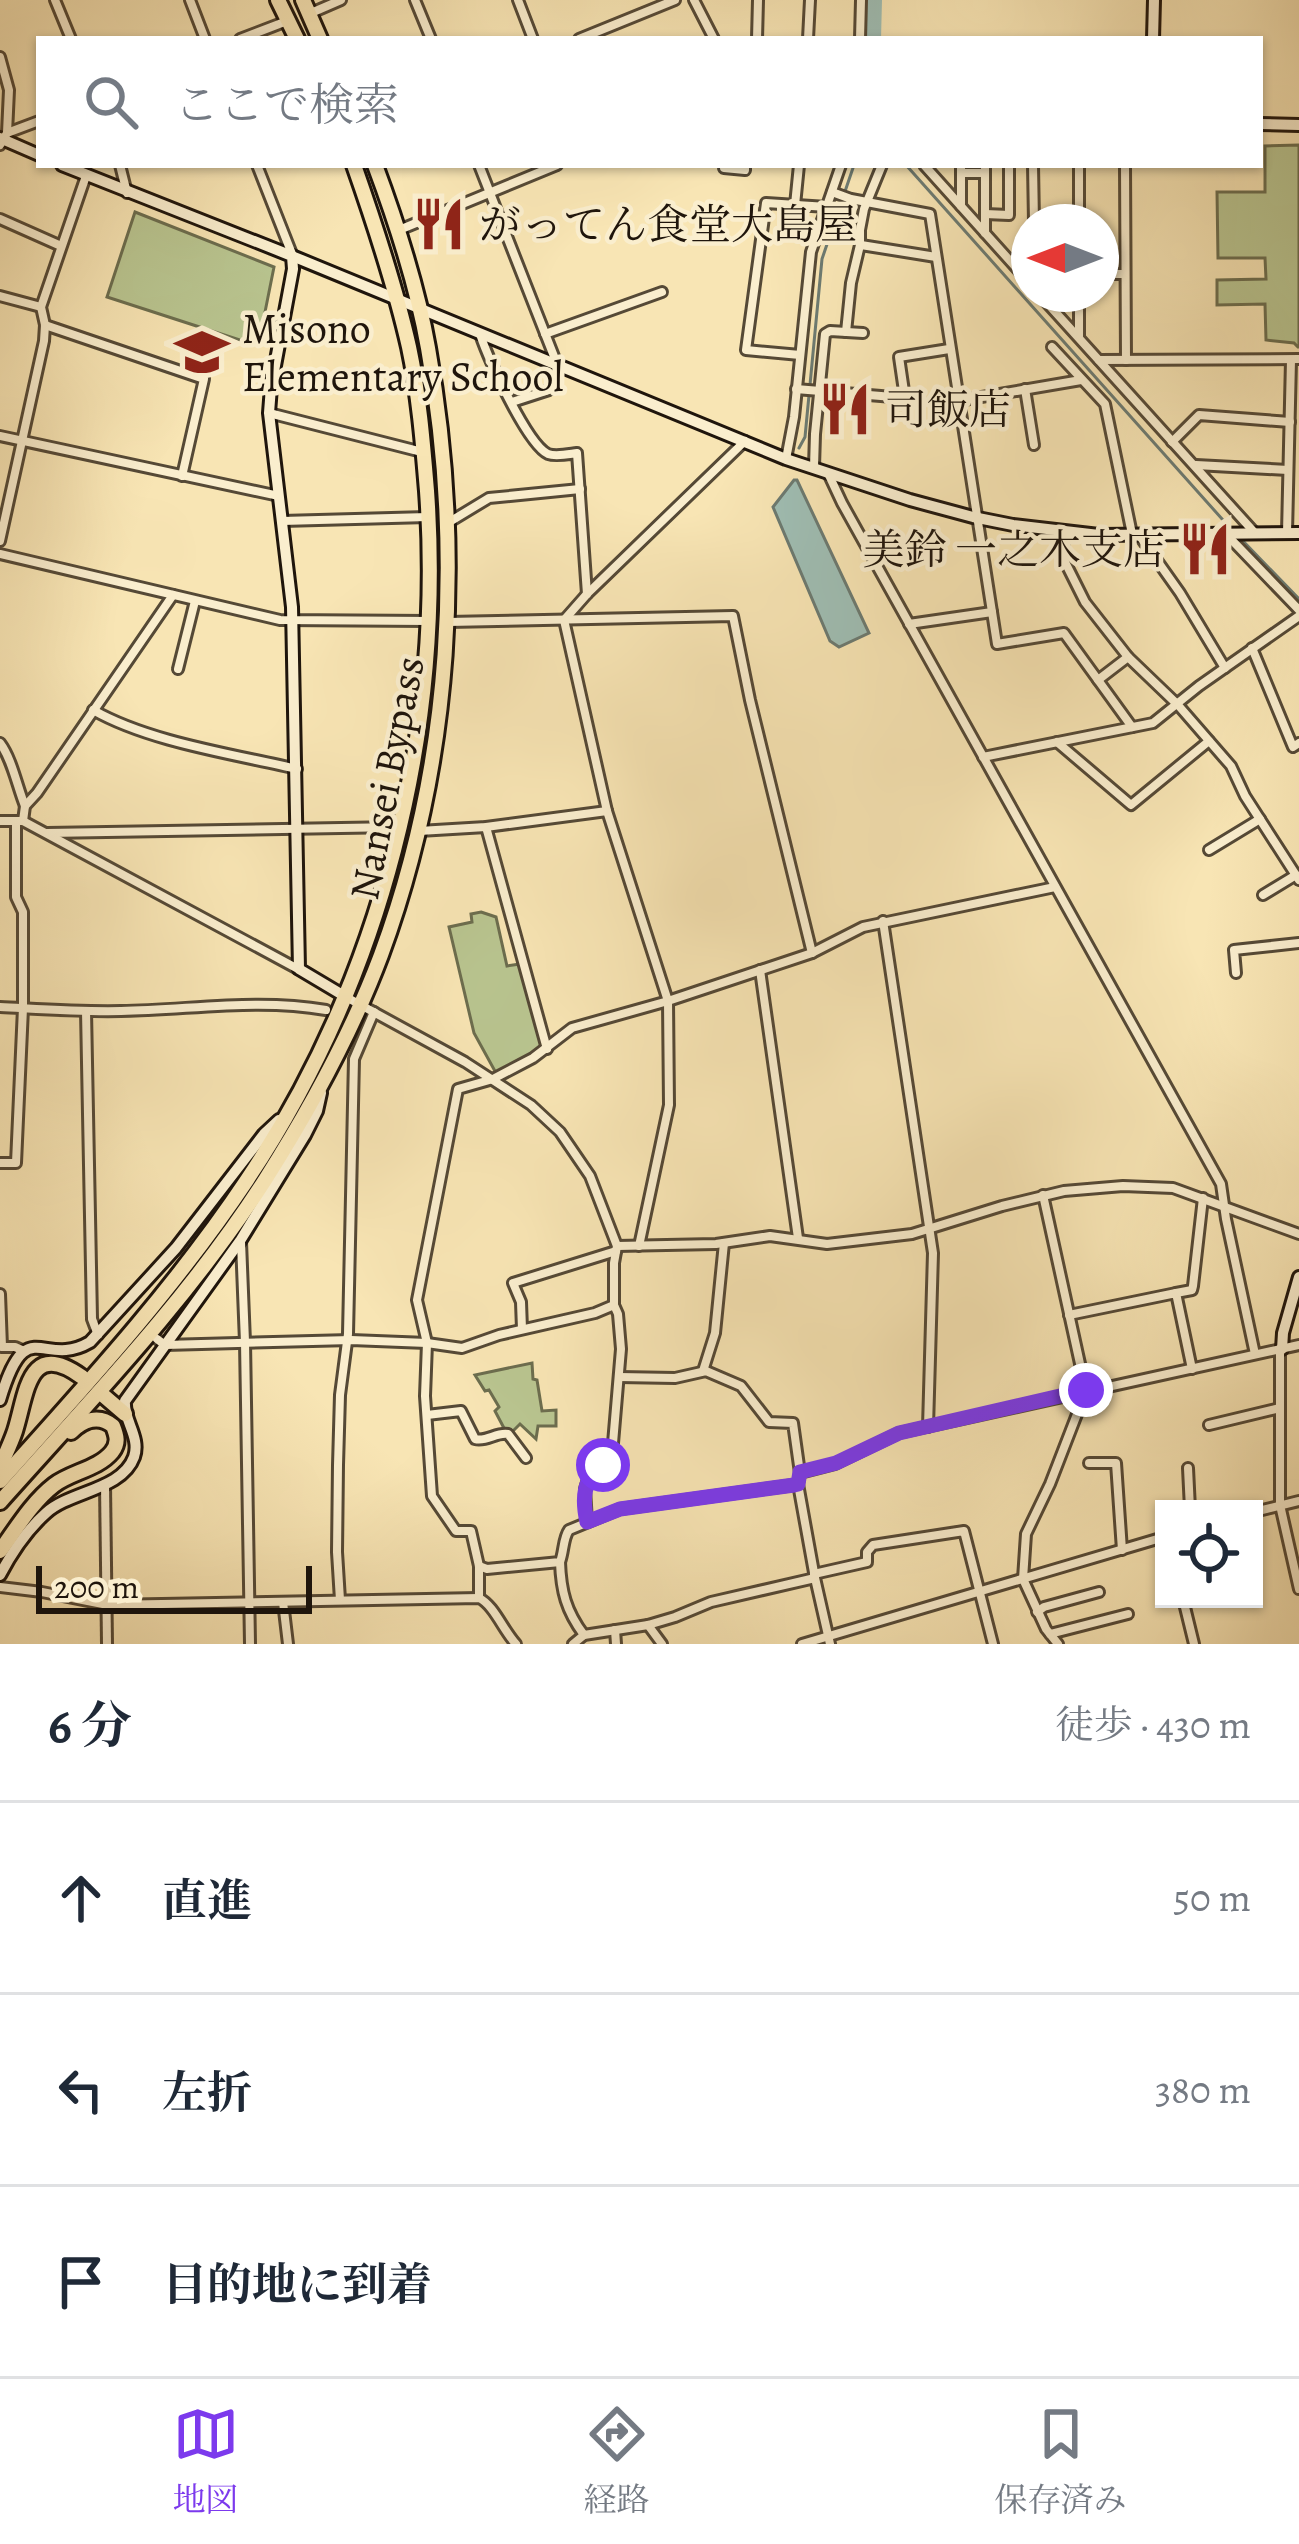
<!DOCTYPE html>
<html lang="ja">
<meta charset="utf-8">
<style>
:root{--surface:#fff;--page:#f2f2f3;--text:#1f2937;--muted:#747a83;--line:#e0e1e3;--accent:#7c3aed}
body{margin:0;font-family:Alegreya,"Noto Serif JP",serif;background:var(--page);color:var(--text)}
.controls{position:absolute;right:36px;bottom:36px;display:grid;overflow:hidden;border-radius:0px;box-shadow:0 3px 9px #0004}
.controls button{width:108px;height:108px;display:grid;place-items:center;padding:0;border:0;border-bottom:3px solid var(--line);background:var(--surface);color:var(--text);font:60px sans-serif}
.compass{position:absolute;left:1011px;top:204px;width:108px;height:108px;border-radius:50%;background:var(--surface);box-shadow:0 3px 9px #0004;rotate:270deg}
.scale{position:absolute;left:36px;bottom:30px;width:276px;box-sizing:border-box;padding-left:12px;border:6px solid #1f150c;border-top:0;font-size:33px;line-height:42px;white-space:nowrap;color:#1f150c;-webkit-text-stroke:9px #faeece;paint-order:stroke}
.stop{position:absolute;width:36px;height:36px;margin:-27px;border:9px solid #7c3aed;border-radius:50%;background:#fff}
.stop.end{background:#7c3aed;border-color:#fff;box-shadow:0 3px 12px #0008}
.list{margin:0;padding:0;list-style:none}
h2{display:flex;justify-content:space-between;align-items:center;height:156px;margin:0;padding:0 48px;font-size:51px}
h2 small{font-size:39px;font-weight:400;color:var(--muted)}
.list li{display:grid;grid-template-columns:78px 1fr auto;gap:36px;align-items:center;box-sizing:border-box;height:192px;padding:0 48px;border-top:3px solid var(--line)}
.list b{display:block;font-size:45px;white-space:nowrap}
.list em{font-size:39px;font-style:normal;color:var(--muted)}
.icon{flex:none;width:66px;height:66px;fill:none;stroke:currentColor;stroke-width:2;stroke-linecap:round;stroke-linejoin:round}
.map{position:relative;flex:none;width:1299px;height:1644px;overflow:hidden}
.search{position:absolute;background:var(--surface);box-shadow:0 3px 9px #0004;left:36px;right:36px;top:36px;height:132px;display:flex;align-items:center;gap:30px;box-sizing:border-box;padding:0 42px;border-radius:0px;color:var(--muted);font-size:45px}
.sheet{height:732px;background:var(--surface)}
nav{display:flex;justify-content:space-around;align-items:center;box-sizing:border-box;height:168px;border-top:3px solid var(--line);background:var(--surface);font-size:33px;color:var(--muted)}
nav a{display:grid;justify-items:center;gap:6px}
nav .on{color:var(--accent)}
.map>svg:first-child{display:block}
.green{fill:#b9c590;stroke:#6c6d4e;stroke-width:3}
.water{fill:#9fbeb4;stroke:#6c7a71;stroke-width:3}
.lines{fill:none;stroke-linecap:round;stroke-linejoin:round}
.stream{stroke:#6c7a71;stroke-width:3}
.river{stroke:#9fbeb4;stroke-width:16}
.street-casing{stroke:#554936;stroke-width:14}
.secondary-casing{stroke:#1f150c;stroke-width:16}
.highway-casing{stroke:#1f150c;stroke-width:20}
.street{stroke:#faeece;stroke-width:8}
.secondary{stroke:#faeece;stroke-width:10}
.highway{stroke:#f8e5b4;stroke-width:14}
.route{stroke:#7c3aed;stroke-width:15}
.labels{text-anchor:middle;stroke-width:9;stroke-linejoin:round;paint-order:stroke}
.poi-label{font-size:42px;fill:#1f150c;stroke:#faeece;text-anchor:start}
.street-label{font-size:42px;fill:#1f150c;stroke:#faeece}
</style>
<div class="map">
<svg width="1299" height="1644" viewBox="0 0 1299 1644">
<rect width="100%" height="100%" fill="#f8e5b4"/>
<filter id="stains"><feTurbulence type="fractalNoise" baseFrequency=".00167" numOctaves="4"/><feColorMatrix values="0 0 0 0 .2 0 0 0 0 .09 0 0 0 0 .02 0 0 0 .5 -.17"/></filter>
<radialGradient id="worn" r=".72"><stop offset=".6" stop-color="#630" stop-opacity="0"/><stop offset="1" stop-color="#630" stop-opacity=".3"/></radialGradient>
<g class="green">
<path d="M1299,145v202h-1l-4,-4 -28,-3 -1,-36 -48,1v-25l49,-1 -1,-21h-47l-1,-66h48v-46z"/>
<path d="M135,212l139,55 -14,70 -11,6 -142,-46z"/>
<path d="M481,912l15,5 11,49 13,-2 23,81 -4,5 -43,23 -22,-40 -25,-106 23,-5 -1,-8z"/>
<path d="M532,1363l1,16 4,1 5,31 14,-1v16h-18l-2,13 -16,-15 -9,9 -6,-3 -10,-19 4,-4 -10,-17 -4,1 -10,-16z"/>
</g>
<path class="water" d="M794,480h3l72,153 -30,14 -9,-6 -57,-134z"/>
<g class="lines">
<g class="stream">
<path d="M906,165l325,364"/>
<path d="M799,448l6,-11 17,-178 32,-94"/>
<path d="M1242,540l57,59"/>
</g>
<path class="river" d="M873,39l1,-39"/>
<defs>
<g id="street">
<path d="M55,0l16,39"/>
<path d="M190,0l15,39"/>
<path d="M415,0l16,39"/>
<path d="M518,0l15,39"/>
<path d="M694,0l20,39"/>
<path d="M311,13l30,-13"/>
<path d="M240,39l47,-18"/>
<path d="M579,39l96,-39"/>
<path d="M757,39l1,-39"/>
<path d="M808,39l2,-39"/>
<path d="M860,39l1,-39"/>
<path d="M0,57l9,33 -2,43"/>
<path d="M0,145l7,-12 32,-12"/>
<path d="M120,165l7,28"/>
<path d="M257,165l35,89"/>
<path d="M479,165l78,199"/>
<path d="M924,165l105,117"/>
<path d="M961,165v41"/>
<path d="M1033,165l1,57"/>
<path d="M1079,165v57"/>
<path d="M1125,165l1,195"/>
<path d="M724,168l21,2v-5"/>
<path d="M961,173h24"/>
<path d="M832,192l19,7 79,15 67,430 67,-11 34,47 30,-23"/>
<path d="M795,205l4,-40"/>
<path d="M985,214l24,1v-50"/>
<path d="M0,219l61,27"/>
<path d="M399,230l158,-65"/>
<path d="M985,233v-68"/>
<path d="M861,245l75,12"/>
<path d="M1101,274h24"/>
<path d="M1039,294l215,238"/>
<path d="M1079,294v43"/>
<path d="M0,296l41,11"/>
<path d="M45,325l159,54 -22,97"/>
<path d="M846,332l5,-49 9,-38v-15l4,-21 18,-44"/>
<path d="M480,334c8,24 47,110 68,120 8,3 21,0 29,-1l10,141"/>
<path d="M545,334l117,-42"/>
<path d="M1052,347l53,57 27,130"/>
<path d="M800,355l-54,-5 20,-147 61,4"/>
<path d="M1099,360l200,-1"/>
<path d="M796,389l109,9 -6,-41 50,-8"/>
<path d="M1025,389l9,56"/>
<path d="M958,401l123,-21"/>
<path d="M512,402l37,-12 12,-23"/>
<path d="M269,413l153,39"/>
<path d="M0,436l279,60"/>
<path d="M1172,442l27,-27 91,7"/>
<path d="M786,459l8,-42 17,-165 30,-87"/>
<path d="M1196,465l92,5"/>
<path d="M814,467l1,-33 10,-100 5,-3 33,2"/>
<path d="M828,473l14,30 379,681 5,35 29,135"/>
<path d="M282,521l146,-4"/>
<path d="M446,524l43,-26 91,-9"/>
<path d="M1062,531l3,31 20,40 43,55 50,48 53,61 14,30 54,84"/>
<path d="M1287,533l4,-173"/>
<path d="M1226,534l73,76"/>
<path d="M1139,535l41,58 45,75"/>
<path d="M0,541l44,-200 1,-16 -4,-18 45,-131"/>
<path d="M0,554l280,66 149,1"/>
<path d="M565,619l22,-25 158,-153"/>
<path d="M564,620l43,191 61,190 1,104 -30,141"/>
<path d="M448,622l285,-6 17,84 62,253"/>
<path d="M909,624l83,-12"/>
<path d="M1252,648l41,99 6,-4"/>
<path d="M178,669l17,-68"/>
<path d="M1098,680l34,47"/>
<path d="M93,710c56,32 140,44 204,59"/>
<path d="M1057,742l74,63 78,-64"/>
<path d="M0,743c12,16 17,43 25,63"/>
<path d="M983,757l170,-34 46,-37 100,-70"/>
<path d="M0,821h23l275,148"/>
<path d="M23,821l2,-15 12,-13 136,-198"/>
<path d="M486,827l61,222"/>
<path d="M419,831l67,-4 121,-16"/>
<path d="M47,833l352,-6"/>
<path d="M1209,850l51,-31"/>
<path d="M1263,895l33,-20"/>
<path d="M883,921l50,332 -5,174"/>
<path d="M760,970l38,268"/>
<path d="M1236,973l-2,-23 65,-7"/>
<path d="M346,997l119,65 66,43 29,27 30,44 27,70 -3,17v42l4,9 3,35 -9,106 -24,24 -3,10 2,33"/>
<path d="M0,1007c40,2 81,5 121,4 69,-1 136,-13 205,-1"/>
<path d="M86,1011l6,308 6,16"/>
<path d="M0,1163h16l7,-155v-96l-7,-15v-76"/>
<path d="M1043,1195l43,196 -36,93 -24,50 -3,45 23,50 12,15"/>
<path d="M241,1242l4,100 5,302"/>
<path d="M617,1246l99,-2 54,-8 57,8 85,-10 90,-28 62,-15 59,-5 50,2 126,46"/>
<path d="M1176,1293l16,-3 1,-4 10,-88"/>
<path d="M0,1294l2,53h13l9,4"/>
<path d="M1069,1315l107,-22 16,76"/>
<path d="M522,1329l-1,-27 -8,-19 103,-32"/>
<path d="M157,1339l8,6 186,-5 76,3 35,5 37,-13 96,-22 19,-8"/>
<path d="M1280,1349v156l19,84"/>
<path d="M703,1371l12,-38 9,-90"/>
<path d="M619,1377l56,1 31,-7 35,15 28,36 24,1 7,50"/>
<path d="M427,1415l34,-4 14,28c12,3 21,-7 33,-5l18,24"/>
<path d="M1209,1425l71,-17"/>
<path d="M1089,1463h27l6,87"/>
<path d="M1188,1468l2,41"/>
<path d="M105,1484l2,160"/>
<path d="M798,1484l17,94 15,66"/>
<path d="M1254,1512l45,-11"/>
<path d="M560,1562c1,29 6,49 24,73"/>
<path d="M479,1566l8,3 73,-7c4,-10 3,-24 9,-32l51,-21 174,-24 4,-1 2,-11 35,-9 64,-31 400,-88"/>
<path d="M814,1574l53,-12v-10l6,-7 91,-14 29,113"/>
<path d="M0,1587l42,5 66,13 371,-7c15,7 24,32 37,46"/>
<path d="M479,1598v-32l-8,-35h-15l-24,-35 -7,-100 2,-53 -10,-43 41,-211 35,-10 40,-21 39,-30 96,-27 144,-48 51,-26 192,-40"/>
<path d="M1183,1599l11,45"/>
<path d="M340,1600l-3,-48 1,-87 2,-70 8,-61 6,-275 20,-47"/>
<path d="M283,1602l5,42"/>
<path d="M1037,1612l7,-5 55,-15"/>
<path d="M648,1625l14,19"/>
<path d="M615,1630l1,14"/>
<path d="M1050,1634l78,-20"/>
<path d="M573,1644l11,-9 64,-10 27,-8 36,-15 104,-24"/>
<path d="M802,1644l362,-107"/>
</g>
<g id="secondary">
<path d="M1153,39l1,-39"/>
<path d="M1260,124l39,1"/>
<path d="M0,138l39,17"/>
<path d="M62,165l230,91 1,13 -22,118 -2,26 23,194 7,362 47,28"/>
<path d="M292,256l494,203 124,41 63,17 40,8 86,10 200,-2"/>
<path d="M1282,1349l1,-16 16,-56"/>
<path d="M0,1400c27,-90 42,-30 90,-58l86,-94 88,-114 15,-14"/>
<path d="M0,1575c11,-21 28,-46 46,-62 24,-22 76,-23 88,-56 7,-20 -11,-37 -9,-56l115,-160 65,-106 12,-24 4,-18"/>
</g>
<g id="highway">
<path d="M278,0l19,39"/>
<path d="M303,0l17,39"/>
<path d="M104,1396l21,18"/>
<path d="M0,1467c5,-12 11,-24 15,-36 12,-38 13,-93 67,-54"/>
<path d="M0,1481c87,-97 175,-193 247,-301 135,-202 197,-448 180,-689 -4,-48 -8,-97 -18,-144 -14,-62 -34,-122 -55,-182"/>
<path d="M0,1502c92,-103 190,-205 265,-322 45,-71 86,-145 116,-225 71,-192 83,-406 47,-607 -11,-63 -31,-124 -53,-183"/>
<path d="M0,1551c16,-22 32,-49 54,-66 17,-13 44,-16 58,-33 7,-9 5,-16 1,-26 -14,-12 -30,-6 -42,6"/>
</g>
</defs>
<use href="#street" class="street-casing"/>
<use href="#secondary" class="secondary-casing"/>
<use href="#highway" class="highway-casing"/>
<use href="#street" class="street"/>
<use href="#secondary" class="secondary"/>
<use href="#highway" class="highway"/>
</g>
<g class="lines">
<path class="route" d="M603,1465c-20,12 -21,35 -16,57l33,-13 174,-24 4,-1 2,-12 36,-9 63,-30 187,-43"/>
</g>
<defs>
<symbol id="restaurant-bare" viewBox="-9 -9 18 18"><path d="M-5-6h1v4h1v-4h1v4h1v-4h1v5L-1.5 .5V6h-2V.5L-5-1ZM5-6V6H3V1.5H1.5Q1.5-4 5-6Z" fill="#8f2418" stroke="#faeece" stroke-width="2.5" paint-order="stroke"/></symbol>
<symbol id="school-bare" viewBox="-9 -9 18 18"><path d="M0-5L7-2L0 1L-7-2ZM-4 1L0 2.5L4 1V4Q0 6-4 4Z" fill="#8f2418" stroke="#faeece" stroke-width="2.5" paint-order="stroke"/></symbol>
</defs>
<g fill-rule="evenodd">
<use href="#restaurant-bare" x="401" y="186" width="76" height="76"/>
<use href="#school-bare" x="164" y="314" width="76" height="76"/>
<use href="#restaurant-bare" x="807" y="371" width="76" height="76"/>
<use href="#restaurant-bare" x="1167" y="511" width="76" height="76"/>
</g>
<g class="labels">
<g class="poi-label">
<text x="479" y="239">がってん食堂大島屋</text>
<text x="242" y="343">Misono<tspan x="242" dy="48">Elementary School</tspan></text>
<text x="885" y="424">司飯店</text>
<text x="1165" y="564" text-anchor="end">美鈴 一之木支店</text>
</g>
<g class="street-label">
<text transform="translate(386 778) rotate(-79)" y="15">Nansei Bypass</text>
</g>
</g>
<rect width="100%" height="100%" filter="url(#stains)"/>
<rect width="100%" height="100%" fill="url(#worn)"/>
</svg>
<div class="controls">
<button><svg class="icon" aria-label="locate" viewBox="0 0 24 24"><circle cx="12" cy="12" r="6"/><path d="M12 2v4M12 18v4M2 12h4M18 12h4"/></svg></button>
</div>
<svg class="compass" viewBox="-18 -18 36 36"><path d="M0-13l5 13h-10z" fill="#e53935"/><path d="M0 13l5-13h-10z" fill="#747a83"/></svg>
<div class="scale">200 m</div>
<div class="stop" style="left:603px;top:1465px"></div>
<div class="stop end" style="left:1086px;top:1390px"></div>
<div class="search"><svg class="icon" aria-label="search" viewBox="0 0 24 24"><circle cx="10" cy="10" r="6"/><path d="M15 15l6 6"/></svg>ここで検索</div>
</div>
<section class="sheet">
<h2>6 分<small>徒歩 · 430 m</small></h2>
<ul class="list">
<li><svg class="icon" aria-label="ahead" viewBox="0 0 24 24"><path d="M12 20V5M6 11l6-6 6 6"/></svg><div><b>直進</b></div><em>50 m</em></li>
<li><svg class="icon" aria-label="left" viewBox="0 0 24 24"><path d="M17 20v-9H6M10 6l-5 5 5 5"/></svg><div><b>左折</b></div><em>380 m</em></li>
<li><svg class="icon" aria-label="arrive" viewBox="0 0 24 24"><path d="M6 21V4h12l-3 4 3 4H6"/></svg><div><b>目的地に到着</b></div></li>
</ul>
</section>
<nav>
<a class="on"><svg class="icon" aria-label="map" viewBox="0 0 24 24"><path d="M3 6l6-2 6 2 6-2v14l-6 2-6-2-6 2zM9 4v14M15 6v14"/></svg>地図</a>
<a><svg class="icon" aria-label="directions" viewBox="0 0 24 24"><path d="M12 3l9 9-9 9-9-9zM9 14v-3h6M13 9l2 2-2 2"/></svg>経路</a>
<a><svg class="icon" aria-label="saved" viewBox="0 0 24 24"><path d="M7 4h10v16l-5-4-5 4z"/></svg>保存済み</a>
</nav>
